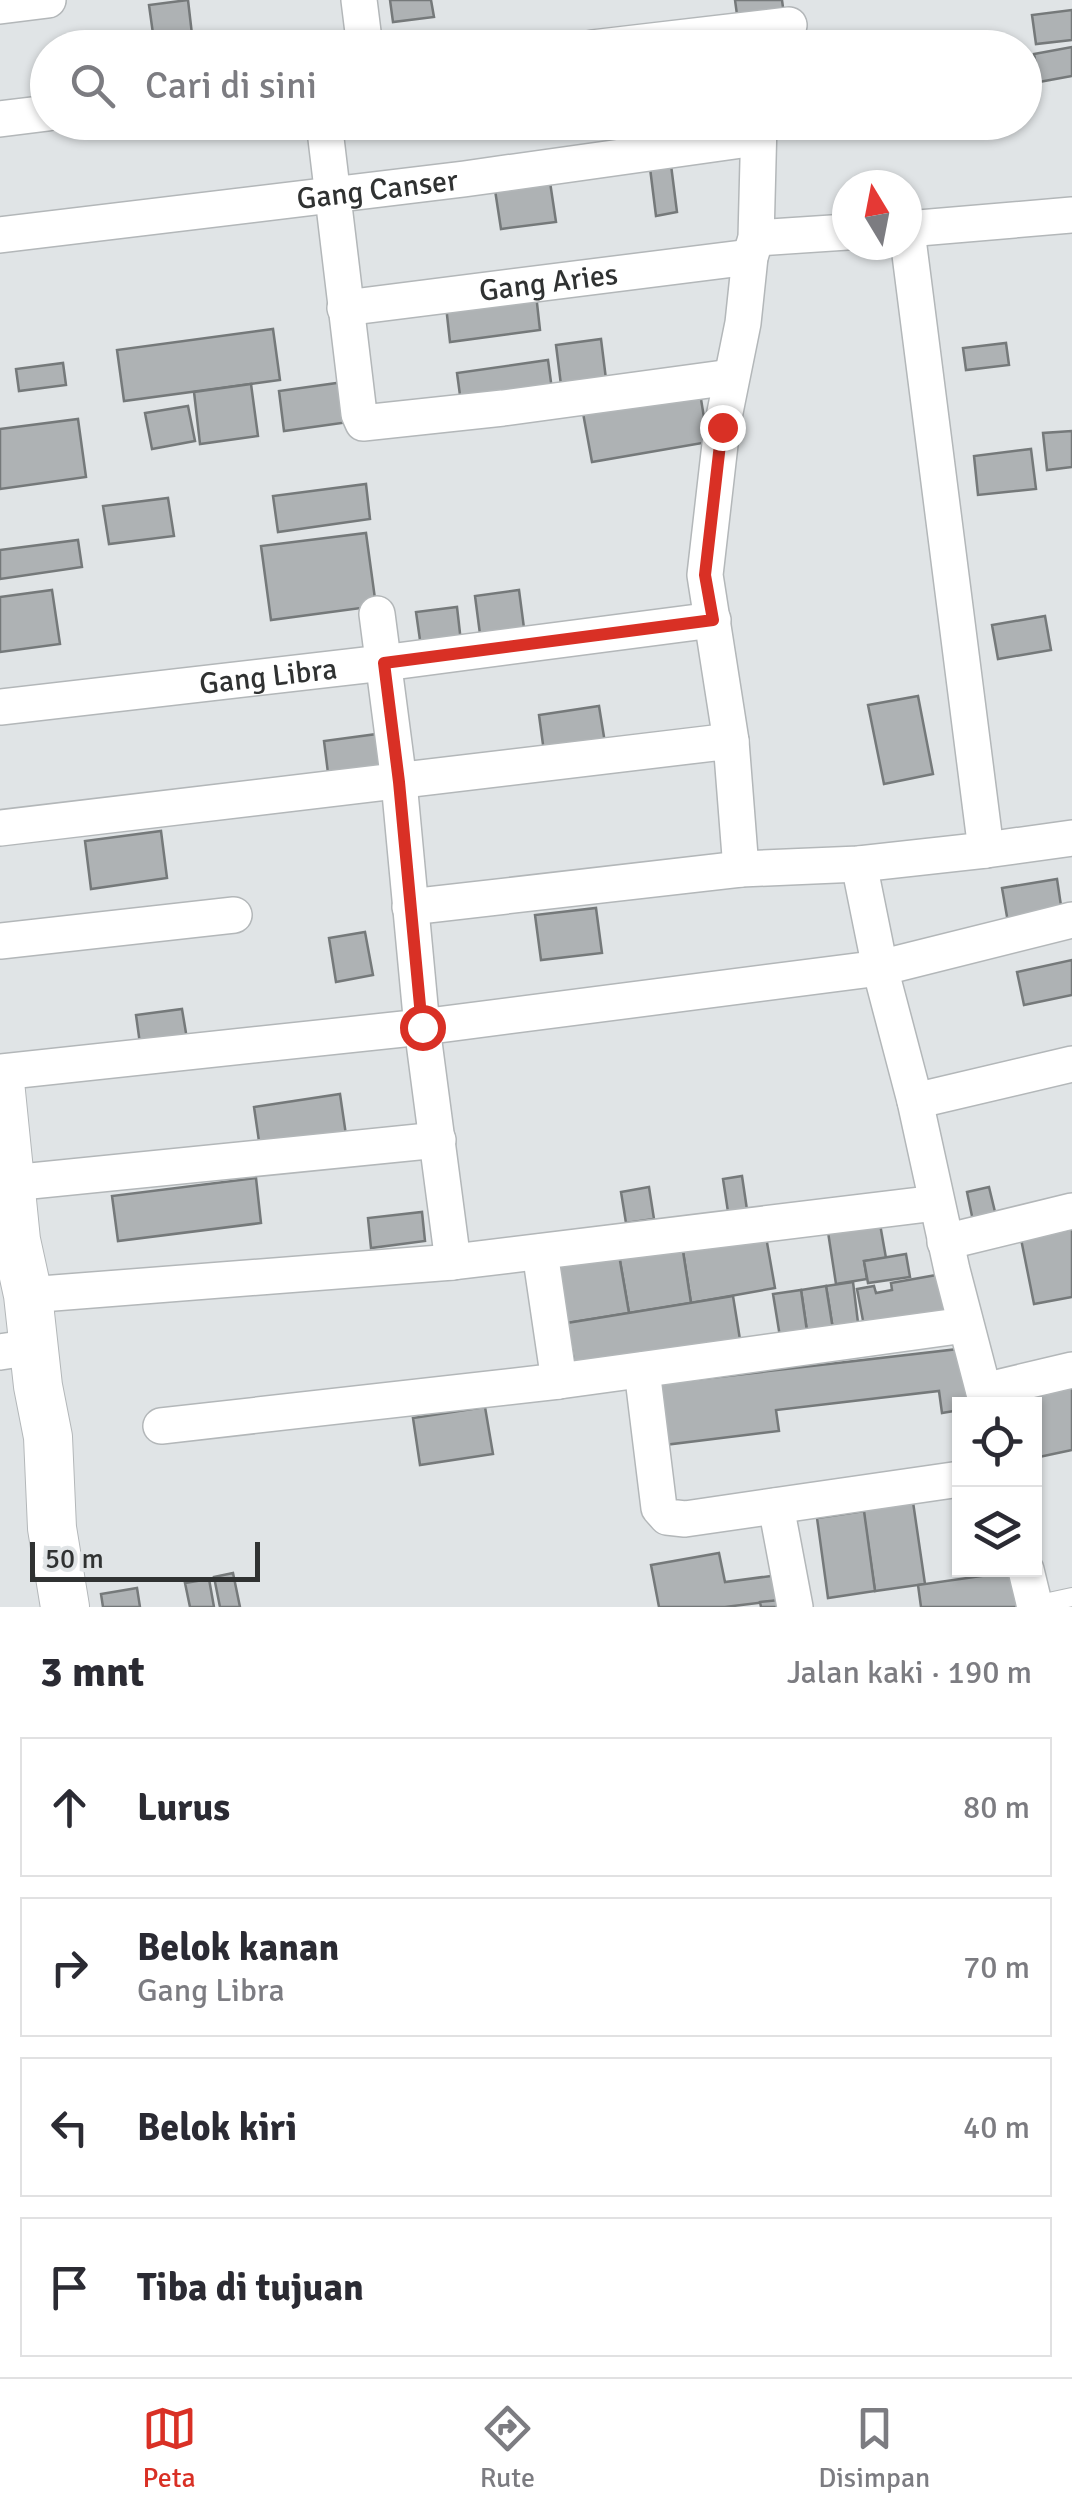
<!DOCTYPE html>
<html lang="id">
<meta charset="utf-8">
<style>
:root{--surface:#fff;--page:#f7f7f7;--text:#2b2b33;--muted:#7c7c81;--line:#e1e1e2;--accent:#d93025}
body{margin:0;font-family:Signika,sans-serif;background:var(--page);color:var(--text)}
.controls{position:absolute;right:30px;bottom:30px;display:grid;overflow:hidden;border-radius:0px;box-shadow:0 2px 8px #0004}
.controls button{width:90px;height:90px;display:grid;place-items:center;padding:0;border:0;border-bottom:2px solid var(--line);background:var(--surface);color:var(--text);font:50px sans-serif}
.compass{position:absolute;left:832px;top:170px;width:90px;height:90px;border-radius:50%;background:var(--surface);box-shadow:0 2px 8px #0004;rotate:350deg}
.scale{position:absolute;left:30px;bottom:25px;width:230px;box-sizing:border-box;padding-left:10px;border:5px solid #303232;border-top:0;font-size:28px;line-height:35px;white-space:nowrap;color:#303232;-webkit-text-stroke:8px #e0e4e6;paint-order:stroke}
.stop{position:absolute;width:30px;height:30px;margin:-22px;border:8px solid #d93025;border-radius:50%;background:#fff}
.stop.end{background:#d93025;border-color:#fff;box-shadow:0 2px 10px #0008}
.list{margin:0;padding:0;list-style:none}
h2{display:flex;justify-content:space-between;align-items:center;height:130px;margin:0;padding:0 40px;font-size:42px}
h2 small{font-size:32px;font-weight:400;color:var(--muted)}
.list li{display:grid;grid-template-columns:65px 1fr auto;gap:30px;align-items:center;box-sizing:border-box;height:140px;margin:0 20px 20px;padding:0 20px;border:2px solid var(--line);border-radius:0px}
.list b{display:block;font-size:38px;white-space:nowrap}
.list p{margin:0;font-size:32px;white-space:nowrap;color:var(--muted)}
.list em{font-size:32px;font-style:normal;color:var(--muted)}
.icon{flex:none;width:55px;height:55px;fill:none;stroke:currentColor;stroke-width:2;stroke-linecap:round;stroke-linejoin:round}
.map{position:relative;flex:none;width:1072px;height:1607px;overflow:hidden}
.search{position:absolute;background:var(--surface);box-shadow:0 2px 8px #0004;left:30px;right:30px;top:30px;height:110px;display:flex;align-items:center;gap:25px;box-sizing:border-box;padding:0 35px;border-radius:55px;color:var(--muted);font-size:38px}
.sheet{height:770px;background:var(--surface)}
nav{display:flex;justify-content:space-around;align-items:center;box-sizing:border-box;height:140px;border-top:2px solid var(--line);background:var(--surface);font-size:28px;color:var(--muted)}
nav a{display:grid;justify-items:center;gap:5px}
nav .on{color:var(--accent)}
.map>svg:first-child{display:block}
.building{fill:#aeb2b4;stroke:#75797a;stroke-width:2.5}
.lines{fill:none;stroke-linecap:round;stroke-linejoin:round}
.service-casing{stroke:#b3b7b9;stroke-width:20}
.minor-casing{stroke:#b3b7b9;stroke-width:38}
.secondary-casing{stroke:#b3b7b9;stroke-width:50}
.service{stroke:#fff;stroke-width:18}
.minor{stroke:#fff;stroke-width:35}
.secondary{stroke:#fff;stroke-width:48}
.route{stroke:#d93025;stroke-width:12}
.labels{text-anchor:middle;stroke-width:9;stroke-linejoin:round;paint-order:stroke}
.street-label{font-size:30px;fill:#303232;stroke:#e0e4e6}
</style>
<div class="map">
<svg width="1072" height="1607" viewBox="0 0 1072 1607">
<rect width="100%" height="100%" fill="#e0e4e6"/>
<g class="building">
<path d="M188,0l5,43 -38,5 -6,-43z"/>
<path d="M390,0h41l3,17 -41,5z"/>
<path d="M735,0h47l2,15 -46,7z"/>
<path d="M1072,10v30l-36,4 -4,-29z"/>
<path d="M876,33l58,7 -1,8h-58z"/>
<path d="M1072,47v29l-33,6 -5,-28z"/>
<path d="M671,165l6,47 -21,4 -6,-48z"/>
<path d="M550,182l6,40 -55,7 -6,-39z"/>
<path d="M536,294l4,36 -90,12 -4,-36z"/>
<path d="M273,329l7,51 -156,21 -7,-51z"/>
<path d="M601,339l5,40 -45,6 -5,-40z"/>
<path d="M1006,343l3,22 -43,5 -3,-22z"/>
<path d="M548,360l5,37 -91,13 -5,-37z"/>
<path d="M63,363l3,22 -47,6 -3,-22z"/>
<path d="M344,382l5,40 -65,9 -5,-40z"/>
<path d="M251,384l7,52 -58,8 -6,-52z"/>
<path d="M700,393l8,49 -116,20 -9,-49z"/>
<path d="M188,406l7,35 -43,8 -7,-36z"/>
<path d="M78,419l8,58 -86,12v-60z"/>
<path d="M1072,431v36l-25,3 -4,-37z"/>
<path d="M1031,449l5,40 -58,6 -4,-39z"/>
<path d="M366,484l4,35 -92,13 -5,-36z"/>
<path d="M168,498l6,38 -65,8 -6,-38z"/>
<path d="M366,533l10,73 -105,14 -10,-74z"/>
<path d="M78,540l4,27 -82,12v-29z"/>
<path d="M52,590l8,54 -60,8v-55z"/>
<path d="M519,590l5,38 -44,6 -5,-38z"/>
<path d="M457,607l4,35 -40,5 -5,-35z"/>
<path d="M1045,616l6,34 -53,9 -6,-34z"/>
<path d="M918,696l15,78 -49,10 -16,-79z"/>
<path d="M599,706l6,37 -61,9 -5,-37z"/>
<path d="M377,734l5,39 -53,8 -5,-40z"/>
<path d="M161,831l6,47 -76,11 -6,-48z"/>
<path d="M1057,879l6,40 -54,9 -7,-40z"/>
<path d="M596,908l6,45 -61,7 -6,-45z"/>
<path d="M365,932l8,43 -37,7 -7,-44z"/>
<path d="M1072,960v35l-48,10 -7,-33z"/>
<path d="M182,1009l6,36 -47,6 -5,-36z"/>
<path d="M340,1094l6,41 -86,13 -6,-41z"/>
<path d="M742,1176l7,47 -19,2 -7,-46z"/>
<path d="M256,1178l5,45 -143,18 -6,-45z"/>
<path d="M649,1187l5,32 -28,4 -5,-31z"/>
<path d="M989,1187l7,29 -23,5 -6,-29z"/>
<path d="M422,1212l3,29 -54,7 -3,-30z"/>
<path d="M880,1224l6,34 -22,3 3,18 -31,5 -8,-52z"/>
<path d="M1072,1229v68l-38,7 -13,-65z"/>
<path d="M765,1231l10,57 -84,15 -9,-58z"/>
<path d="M682,1245l9,58 -62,10 -10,-58z"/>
<path d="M906,1254l4,23 -42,6 -4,-22z"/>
<path d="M619,1255l10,58 -62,10 -10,-58z"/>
<path d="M942,1274l8,42 -85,15 -8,-42 17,-3 2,7 16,-3 -1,-7z"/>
<path d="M853,1282l7,57 -25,3 -9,-56z"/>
<path d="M826,1286l9,56 -26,3 -8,-55z"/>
<path d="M801,1290l8,55 -27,4 -9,-55z"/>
<path d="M733,1296l9,56 -165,25 -10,-54z"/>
<path d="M967,1348l6,56h-13v6l-18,3 -3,-22 -163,19 3,21 -123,15 -7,-61z"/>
<path d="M1072,1387v63l-33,7 -5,-20v-33h-6l-2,-8z"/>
<path d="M485,1407l8,47 -73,11 -7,-47z"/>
<path d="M913,1502l12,82 -50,7 -12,-82z"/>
<path d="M864,1511l11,80 -47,7 -11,-80z"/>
<path d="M719,1553l6,29 61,-8 4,25 -65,8h-66l-8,-42z"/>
<path d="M1024,1570l7,37h-110l-3,-22z"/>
<path d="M233,1573l7,34h-20l-6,-30z"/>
<path d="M209,1579l5,28h-24l-5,-24z"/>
<path d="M137,1588l3,19h-37l-2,-13z"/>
<path d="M790,1599l2,8h-31l-1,-5z"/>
</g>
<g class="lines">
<defs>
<path id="service" d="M1035,1605l37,-8"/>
<g id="minor">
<path d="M359,0l6,48"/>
<path d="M0,6l48,-6"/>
<path d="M592,48l197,-23"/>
<path d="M0,119l48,-6"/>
<path d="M324,122l35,292 4,9 140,-15 228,-31"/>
<path d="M907,229l165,-14"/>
<path id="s1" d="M0,235l464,-56 292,-41"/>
<path d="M756,238l91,-6"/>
<path id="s2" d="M345,308l405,-51"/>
<path d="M377,614l22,168 23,245 31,235"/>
<path id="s3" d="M0,707l383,-44 330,-43"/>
<path d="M731,741l-26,-166 17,-148 21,-104 7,-66 6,-19 3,-116"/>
<path d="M0,828l731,-87 10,128 118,-5 127,-14 -79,-619"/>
<path d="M986,850l86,-12"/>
<path d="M859,864l21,104 35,133 37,169 35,134"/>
<path d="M410,907l331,-38"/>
<path d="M0,941l234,-26"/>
<path d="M0,1072l422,-45 458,-59 192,-48"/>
<path d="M915,1101l157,-37"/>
<path d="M11,1183l427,-43"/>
<path d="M945,1242l127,-31"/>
<path d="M540,1252l19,129"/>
<path d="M28,1295l425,-33 483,-59"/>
<path d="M0,1352l33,-5"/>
<path d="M642,1370l17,138 8,9 18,2 275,-40"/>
<path d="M984,1391l88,-21"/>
<path d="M161,1426l398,-45 406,-56"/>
<path d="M776,1506l19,101"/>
<path d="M1026,1570l9,37"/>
</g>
<path id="secondary" d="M0,1082l16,158 12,55 10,91 10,51 4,91 13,79"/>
</defs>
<use href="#service" class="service-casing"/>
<use href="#minor" class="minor-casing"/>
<use href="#secondary" class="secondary-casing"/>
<use href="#service" class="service"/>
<use href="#minor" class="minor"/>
<use href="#secondary" class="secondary"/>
</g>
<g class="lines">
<path class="route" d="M422,1027l-23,-245 -15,-119 329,-43 -8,-45 17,-148"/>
</g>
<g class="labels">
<g class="street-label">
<text dy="10" stroke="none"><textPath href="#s1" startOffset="380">Gang Canser</textPath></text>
<text dy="10" stroke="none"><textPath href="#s2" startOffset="205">Gang Aries</textPath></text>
<text dy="10" stroke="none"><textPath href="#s3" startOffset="270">Gang Libra</textPath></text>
</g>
</g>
</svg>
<div class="controls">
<button><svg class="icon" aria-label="locate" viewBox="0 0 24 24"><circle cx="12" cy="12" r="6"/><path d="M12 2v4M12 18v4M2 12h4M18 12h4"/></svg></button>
<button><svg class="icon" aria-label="layers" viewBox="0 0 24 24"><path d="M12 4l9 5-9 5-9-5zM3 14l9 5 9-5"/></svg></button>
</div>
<svg class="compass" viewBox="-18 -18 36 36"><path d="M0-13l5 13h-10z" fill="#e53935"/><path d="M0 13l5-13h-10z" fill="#7c7c81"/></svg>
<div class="scale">50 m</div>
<div class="stop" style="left:422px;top:1027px"></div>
<div class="stop end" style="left:722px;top:427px"></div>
<div class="search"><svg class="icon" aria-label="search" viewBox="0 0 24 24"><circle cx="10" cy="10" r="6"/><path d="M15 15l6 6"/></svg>Cari di sini</div>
</div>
<section class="sheet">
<h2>3 mnt<small>Jalan kaki · 190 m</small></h2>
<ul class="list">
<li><svg class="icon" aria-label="ahead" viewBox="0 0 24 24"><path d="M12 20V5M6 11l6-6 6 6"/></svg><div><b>Lurus</b></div><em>80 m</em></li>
<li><svg class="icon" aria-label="right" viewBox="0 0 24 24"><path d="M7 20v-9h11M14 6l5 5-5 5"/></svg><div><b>Belok kanan</b><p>Gang Libra</p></div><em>70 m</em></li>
<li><svg class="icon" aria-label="left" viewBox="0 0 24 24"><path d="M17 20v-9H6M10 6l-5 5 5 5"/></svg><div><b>Belok kiri</b></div><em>40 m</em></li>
<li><svg class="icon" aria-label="arrive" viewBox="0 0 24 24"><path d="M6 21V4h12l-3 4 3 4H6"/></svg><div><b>Tiba di tujuan</b></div></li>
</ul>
</section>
<nav>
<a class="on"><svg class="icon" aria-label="map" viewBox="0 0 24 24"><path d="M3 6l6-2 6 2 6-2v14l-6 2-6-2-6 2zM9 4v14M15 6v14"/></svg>Peta</a>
<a><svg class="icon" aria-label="directions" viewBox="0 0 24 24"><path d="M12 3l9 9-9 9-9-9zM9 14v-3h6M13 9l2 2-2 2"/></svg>Rute</a>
<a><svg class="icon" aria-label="saved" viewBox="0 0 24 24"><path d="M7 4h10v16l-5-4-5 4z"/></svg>Disimpan</a>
</nav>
